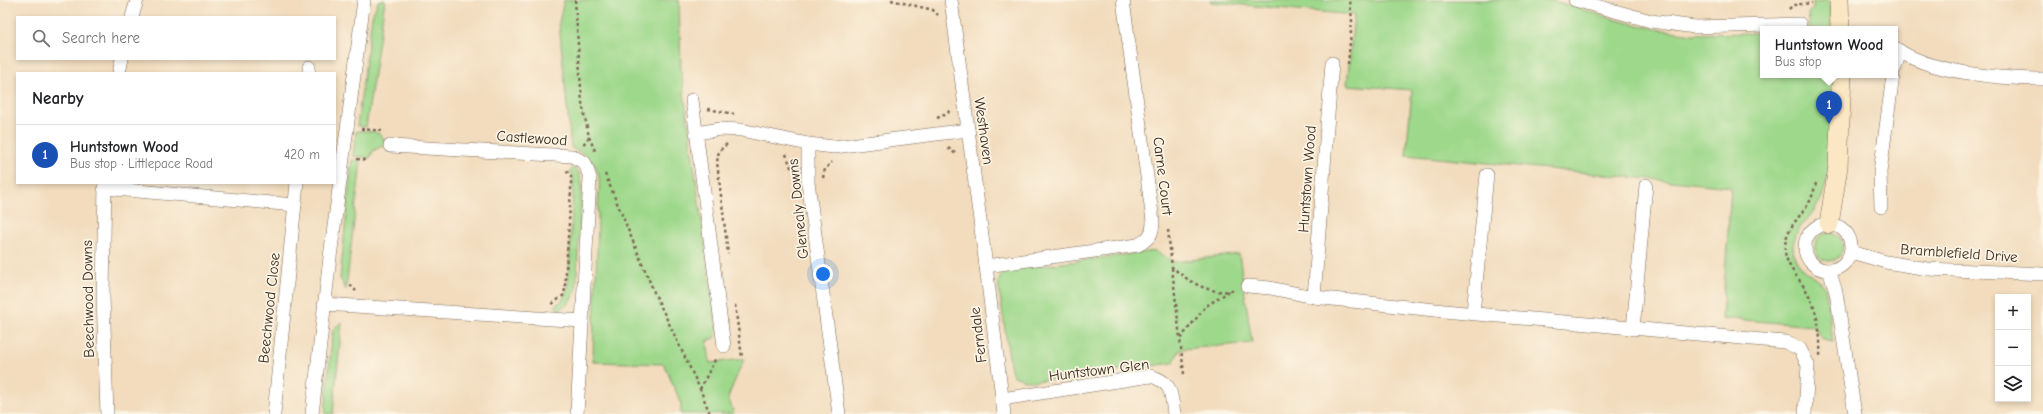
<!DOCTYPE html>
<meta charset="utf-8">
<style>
:root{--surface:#fff;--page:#f2f2f2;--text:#202124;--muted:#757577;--line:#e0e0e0;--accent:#1f6fb2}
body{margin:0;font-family:"Comic Neue",sans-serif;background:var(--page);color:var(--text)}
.controls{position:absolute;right:12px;bottom:12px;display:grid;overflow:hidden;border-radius:0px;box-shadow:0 2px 6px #0003}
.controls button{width:36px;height:36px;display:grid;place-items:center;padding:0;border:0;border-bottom:1px solid var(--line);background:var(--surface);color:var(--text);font:20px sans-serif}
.you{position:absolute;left:823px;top:274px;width:14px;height:14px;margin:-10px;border:3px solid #fff;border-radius:50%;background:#1a73e8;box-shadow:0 0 0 6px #1a73e833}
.badge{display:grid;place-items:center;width:26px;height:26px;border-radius:50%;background:var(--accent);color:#fff;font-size:13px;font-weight:700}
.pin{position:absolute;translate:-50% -33px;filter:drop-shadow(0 1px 2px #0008)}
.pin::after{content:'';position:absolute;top:21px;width:14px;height:12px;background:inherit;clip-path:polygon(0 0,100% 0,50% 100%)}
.popup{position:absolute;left:1760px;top:26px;width:138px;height:52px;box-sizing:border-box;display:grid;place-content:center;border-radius:0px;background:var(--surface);filter:drop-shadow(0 1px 3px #0005);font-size:13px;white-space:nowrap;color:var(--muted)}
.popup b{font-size:15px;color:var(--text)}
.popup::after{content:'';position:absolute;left:50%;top:100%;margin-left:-8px;border:8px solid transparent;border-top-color:var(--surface)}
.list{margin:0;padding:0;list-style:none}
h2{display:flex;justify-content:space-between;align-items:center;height:52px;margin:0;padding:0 16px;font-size:17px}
h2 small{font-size:13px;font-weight:400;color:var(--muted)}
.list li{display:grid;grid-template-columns:26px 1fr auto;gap:12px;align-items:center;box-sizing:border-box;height:60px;padding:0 16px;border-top:1px solid var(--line)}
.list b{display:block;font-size:15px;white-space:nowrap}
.list p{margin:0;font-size:13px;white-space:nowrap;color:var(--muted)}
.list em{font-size:13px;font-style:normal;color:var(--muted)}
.icon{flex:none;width:22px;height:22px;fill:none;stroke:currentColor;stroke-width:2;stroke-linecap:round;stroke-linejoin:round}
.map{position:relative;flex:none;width:2043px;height:414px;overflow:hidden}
.search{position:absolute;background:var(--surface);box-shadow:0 2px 6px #0003;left:16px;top:16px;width:320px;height:44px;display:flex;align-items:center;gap:10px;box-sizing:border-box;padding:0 14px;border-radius:0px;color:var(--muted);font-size:15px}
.panel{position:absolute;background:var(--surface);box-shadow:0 2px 6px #0003;left:16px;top:72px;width:320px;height:112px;border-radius:0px}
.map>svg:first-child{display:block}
.green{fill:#9ed88b;stroke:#6c8154}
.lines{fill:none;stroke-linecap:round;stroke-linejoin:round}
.street-casing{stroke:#7b6856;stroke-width:14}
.secondary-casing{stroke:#7b6856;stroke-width:20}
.path{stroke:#7b6856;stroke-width:2.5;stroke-dasharray:3 3;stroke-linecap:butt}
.street{stroke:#fff;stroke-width:13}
.secondary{stroke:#fbe7c3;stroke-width:19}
.labels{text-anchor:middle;stroke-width:3.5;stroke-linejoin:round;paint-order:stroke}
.street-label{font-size:15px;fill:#3b2a1e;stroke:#fcf5e5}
</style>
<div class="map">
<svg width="2043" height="414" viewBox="0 0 2043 414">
<rect width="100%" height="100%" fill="#fcf5e5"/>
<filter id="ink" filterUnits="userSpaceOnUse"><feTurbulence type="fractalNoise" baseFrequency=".025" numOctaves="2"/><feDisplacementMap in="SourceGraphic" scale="8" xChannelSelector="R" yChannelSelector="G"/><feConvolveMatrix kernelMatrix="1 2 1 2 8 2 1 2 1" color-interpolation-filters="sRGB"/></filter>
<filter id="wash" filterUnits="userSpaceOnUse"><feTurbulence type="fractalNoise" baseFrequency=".012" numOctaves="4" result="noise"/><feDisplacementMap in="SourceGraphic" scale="16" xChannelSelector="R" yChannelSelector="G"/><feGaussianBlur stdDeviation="0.9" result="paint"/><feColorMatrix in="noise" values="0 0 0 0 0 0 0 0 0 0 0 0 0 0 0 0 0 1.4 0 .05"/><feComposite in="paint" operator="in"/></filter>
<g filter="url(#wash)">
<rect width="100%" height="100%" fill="#f2dcbd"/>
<g class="green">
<path d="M379,0h6l-19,127 -9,-1 15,-110z"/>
<path d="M564,0h115l2,71 36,261 -2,6 -8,3 3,22 34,-4 -16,38 6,17h-53v-11l-17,-39 -71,-2c0,-51 5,-102 5,-153 0,-11 3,-27 0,-37 -4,-13 -15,-19 -27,-24l-12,-126z"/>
<path d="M1210,0h341l66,20 39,9 37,5 70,-1v42h70c-1,38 2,86 -11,122 -8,21 -34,32 -28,58 4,16 22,20 31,32l8,55 -10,-2 -10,-14 -91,-8 9,-131 -325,-32 6,-65 -65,-5 7,-70 -143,-13z"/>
<path d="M1829,0l2,29h-21l-2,-16 5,-4v-7z"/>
<path d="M356,131c15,1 24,-3 30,13l-13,7 -3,7 -17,-2z"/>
<path d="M352,160l9,1 -15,129 -6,-12z"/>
<path d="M574,168l5,5 3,10 -6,108 -8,13 -10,6 -3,-5 7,-4 6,-14 5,-95v-15l-3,-6z"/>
<circle cx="1829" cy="247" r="14"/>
<path d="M1155,251l19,11 65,-8 13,89 -69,6 -4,2 -6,12 -137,18h-9l-13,-5 -3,-6 -13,-88 4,-9 5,-3z"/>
<path d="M342,322l-9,92h-8l7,-78 2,-8z"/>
</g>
</g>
<g filter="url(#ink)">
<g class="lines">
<defs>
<g id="street">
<path d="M951,0l35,266 18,148"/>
<path d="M1575,0l76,21 44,6 105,-3"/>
<path d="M132,17l5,-17"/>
<path d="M1895,48c34,25 107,31 148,31"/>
<path d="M1895,68l5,-17"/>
<path d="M119,73l3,-14"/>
<path d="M309,73v-6"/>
<path d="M692,100l32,246"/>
<path d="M697,133l23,-4 21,1 67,14 26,3 134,-17"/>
<path d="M808,144v38l31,232"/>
<path d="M390,146l182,10 13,7 5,15 -13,236"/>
<path d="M105,183l-2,112 4,119"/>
<path d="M104,188l191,17"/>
<path d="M1881,207l-1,-35 13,-97"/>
<circle cx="1828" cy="247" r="23"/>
<path d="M1851,252l35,10 42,7 115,5"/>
<path d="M986,266l152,-21c11,-6 15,-11 15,-24l-30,-221"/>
<path d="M1829,270l7,22 19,122"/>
<path d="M1248,286l22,2 44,9 130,14 341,31 15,7 8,16 -3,49"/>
<path d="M1314,297l18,-234"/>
<path d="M324,304l258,17"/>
<path d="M1473,313l14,-138"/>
<path d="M1633,329l13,-144"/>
<path d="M1002,399l148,-23c23,6 21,18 24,38"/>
<path d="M274,414l23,-231"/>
<path d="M312,414l18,-157 34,-257"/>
</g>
<g id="secondary">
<path d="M1839,0l1,29"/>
<path d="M1829,224l9,-57 4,-92"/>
</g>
</defs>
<use href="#street" class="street-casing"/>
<use href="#secondary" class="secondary-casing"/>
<g class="path">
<path d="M575,0l7,103 7,34 -7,9"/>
<path d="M891,0l42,10 5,5"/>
<path d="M1789,9l4,-4 19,-2"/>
<path d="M1348,64l4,-43 -2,-21"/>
<path d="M708,109l26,5"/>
<path d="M937,118l11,-5 2,-4"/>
<path d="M361,129l24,2"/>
<path d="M589,137l7,16"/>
<path d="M727,144l-8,7 -2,11 11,92"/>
<path d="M948,148l8,6"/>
<path d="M786,154l6,16"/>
<path d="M357,159l8,1"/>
<path d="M605,174l49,118 46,97 10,25"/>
<path d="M823,178l2,-9 7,-7"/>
<path d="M1816,183c-2,7 -4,16 -9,23 -9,13 -20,22 -22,39 -2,19 14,32 22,47 11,19 14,43 13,65"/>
<path d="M1168,230l4,37c17,15 39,29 63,23"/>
<path d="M1172,268l8,70"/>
<path d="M350,285l6,6"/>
<path d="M552,304l12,-9 1,-7 6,-99v-12l-4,-5 2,-3"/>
<path d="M735,305l7,52"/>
<path d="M1184,374l-4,-35 26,-33 24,-15"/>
<path d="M700,389l16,-31"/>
</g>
<use href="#street" class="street"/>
<use href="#secondary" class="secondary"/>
</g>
</g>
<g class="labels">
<g class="street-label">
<text transform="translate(984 131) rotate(82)" y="5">Westhaven</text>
<text transform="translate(532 138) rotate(4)" y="5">Castlewood</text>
<text transform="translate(1163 176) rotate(83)" y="5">Carne Court</text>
<text transform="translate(1307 179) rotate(-86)" y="5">Huntstown Wood</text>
<text transform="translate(798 209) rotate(-96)" y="5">Glenealy Downs</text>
<text transform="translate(1959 253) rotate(4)" y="5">Bramblefield Drive</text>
<text transform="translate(88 299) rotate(-91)" y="5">Beechwood Downs</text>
<text transform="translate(269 308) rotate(-84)" y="5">Beechwood Close</text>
<text transform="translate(978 335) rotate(-97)" y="5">Ferndale</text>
<text transform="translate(1099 370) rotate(-7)" y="5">Huntstown Glen</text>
</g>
</g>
</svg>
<div class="controls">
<button>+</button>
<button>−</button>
<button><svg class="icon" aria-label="layers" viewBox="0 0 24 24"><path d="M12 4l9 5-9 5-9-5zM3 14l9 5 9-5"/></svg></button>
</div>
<div class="you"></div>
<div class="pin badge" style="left:1829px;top:124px;background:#1a4fb4">1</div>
<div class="popup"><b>Huntstown Wood</b>Bus stop</div>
<div class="search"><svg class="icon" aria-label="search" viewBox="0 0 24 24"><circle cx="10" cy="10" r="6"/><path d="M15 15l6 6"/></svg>Search here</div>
<section class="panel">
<h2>Nearby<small></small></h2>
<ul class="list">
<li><span class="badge" style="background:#1a4fb4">1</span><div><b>Huntstown Wood</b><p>Bus stop · Littlepace Road</p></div><em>420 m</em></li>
</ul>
</section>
</div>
